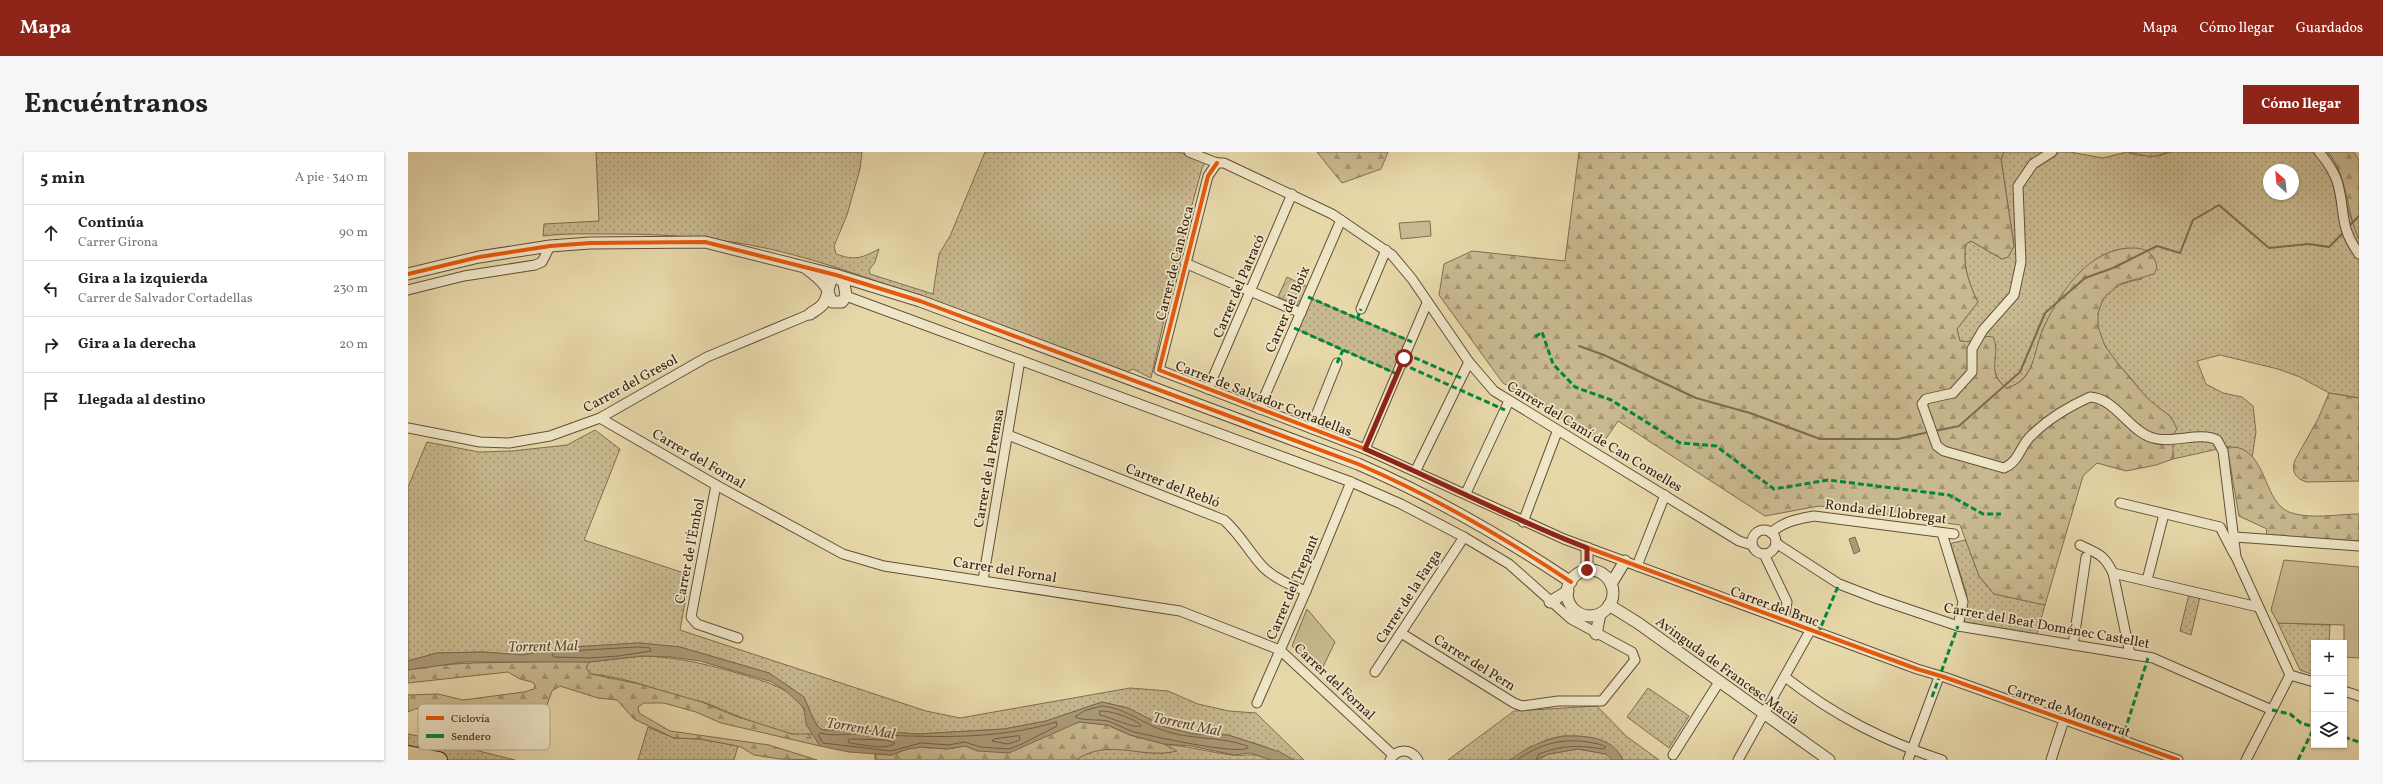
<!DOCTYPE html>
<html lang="es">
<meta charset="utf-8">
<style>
:root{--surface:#fff;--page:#f6f6f6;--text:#222;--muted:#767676;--line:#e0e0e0;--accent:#8f2418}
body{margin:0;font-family:Vollkorn,serif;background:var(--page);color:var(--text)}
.controls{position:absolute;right:12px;bottom:12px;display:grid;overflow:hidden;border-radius:0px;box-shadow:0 1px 3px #0004}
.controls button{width:36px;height:36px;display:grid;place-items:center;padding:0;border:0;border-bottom:1px solid var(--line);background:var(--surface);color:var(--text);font:20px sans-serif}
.compass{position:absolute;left:1855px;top:12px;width:36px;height:36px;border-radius:50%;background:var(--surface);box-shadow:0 1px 3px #0004;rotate:333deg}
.stop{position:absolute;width:12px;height:12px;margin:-9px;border:3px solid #8f2418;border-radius:50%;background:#fff}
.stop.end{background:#8f2418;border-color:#fff;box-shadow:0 1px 4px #0008}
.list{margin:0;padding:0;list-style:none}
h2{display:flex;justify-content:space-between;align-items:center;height:52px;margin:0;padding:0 16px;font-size:17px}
h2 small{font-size:13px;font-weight:400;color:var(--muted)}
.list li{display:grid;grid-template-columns:26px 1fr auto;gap:12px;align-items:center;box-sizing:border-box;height:56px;padding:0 16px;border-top:1px solid var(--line)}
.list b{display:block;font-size:15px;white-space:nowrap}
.list p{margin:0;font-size:13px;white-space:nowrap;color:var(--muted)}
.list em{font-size:13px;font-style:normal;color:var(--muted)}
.icon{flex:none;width:22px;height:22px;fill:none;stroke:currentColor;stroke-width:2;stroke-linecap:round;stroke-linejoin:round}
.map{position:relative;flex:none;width:1951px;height:608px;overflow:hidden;border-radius:0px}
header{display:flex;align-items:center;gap:24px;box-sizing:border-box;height:56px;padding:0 20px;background:var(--accent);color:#fff}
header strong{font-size:19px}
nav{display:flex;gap:22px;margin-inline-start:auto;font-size:14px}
.intro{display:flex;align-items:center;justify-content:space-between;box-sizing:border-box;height:96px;padding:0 24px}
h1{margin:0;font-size:28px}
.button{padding:10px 18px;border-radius:0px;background:var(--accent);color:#fff;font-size:14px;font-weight:700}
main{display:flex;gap:24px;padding:0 24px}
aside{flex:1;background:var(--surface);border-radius:0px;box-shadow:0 1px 3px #0004}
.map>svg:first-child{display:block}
.grass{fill:url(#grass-dots);stroke:#806d52;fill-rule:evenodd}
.forest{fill:url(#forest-firs);stroke:#806d52;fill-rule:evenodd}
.garden{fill:url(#garden-furrows);stroke:#806d52}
.pitch{fill:#c9b990;stroke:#806d52}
.water{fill:#ab9a77;stroke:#7d6a4f}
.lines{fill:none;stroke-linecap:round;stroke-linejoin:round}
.shore{stroke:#715e45;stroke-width:1}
.stream{stroke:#7d6a4f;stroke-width:2}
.minor-casing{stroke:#634f39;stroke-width:11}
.tertiary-casing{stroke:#634f39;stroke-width:13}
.motorway-casing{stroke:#372113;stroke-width:18}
.minor{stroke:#efe6c8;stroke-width:9}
.tertiary{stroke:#efe6c8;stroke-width:11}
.motorway{stroke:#e7d8aa;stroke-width:16}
.quiet{stroke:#00873e;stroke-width:3;stroke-dasharray:6 3;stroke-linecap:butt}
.cycleway-casing{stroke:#efe6c8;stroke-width:6}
.cycleway{stroke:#e8590c;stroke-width:4}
.route{stroke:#8f2418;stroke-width:5}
.labels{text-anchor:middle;stroke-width:3.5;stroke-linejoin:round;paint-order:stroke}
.street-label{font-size:14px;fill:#372113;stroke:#efe6c8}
.water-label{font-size:15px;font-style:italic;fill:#604b36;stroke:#efe6c8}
.key{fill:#efe6c8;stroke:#b8ab92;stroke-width:1}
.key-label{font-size:11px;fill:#372113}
</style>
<header>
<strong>Mapa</strong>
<nav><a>Mapa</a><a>Cómo llegar</a><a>Guardados</a></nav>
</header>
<div class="intro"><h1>Encuéntranos</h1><a class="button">Cómo llegar</a></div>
<main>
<aside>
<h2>5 min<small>A pie · 340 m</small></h2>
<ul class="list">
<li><svg class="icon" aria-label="ahead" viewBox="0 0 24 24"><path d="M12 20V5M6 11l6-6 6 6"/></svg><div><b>Continúa</b><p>Carrer Girona</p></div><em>90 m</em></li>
<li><svg class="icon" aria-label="left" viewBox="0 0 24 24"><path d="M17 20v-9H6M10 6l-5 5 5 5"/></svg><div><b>Gira a la izquierda</b><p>Carrer de Salvador Cortadellas</p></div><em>230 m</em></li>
<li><svg class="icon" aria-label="right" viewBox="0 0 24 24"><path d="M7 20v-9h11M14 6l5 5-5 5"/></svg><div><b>Gira a la derecha</b></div><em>20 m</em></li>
<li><svg class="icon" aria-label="arrive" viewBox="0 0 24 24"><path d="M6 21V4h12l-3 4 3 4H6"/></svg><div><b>Llegada al destino</b></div></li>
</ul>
</aside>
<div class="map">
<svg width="1951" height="608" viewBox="0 0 1951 608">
<defs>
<pattern id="grass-dots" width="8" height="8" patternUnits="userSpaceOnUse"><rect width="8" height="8" fill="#c9b990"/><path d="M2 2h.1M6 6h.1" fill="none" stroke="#a49674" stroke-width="1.8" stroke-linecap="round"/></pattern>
<pattern id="forest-firs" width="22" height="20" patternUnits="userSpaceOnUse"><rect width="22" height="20" fill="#c9b990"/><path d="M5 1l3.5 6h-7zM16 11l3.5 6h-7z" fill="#a49674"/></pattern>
<pattern id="garden-furrows" width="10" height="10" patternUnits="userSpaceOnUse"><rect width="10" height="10" fill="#c9b990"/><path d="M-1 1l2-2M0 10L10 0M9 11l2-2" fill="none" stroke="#a49674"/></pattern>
</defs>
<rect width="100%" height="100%" fill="#e7d8aa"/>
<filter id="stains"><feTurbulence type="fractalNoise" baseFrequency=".005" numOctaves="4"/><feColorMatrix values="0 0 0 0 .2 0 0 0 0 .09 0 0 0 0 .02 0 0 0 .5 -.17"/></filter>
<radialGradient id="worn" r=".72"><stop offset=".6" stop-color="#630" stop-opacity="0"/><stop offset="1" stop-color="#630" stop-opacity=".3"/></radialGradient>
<g class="grass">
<path d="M188,0h266l-2,17 -13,46 -13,31 2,8c19,7 26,4 43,-5l-4,13 -6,8 1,4 63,20 6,-40 11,-18 35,-84h193l25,7 2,4 -3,5 -21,78h-3l-2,7 3,1 -28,124 -18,-9 -6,3c-64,-23 -127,-48 -192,-70 -54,-19 -108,-40 -165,-53 -50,-11 -103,-15 -154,-15 -25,0 -49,-1 -73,2l1,-12 55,-3z"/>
<path d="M1596,0h66l33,6 24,-6 8,3 24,1 11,-4h158l9,11 12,50 10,26v159l-30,-5 -29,-16 -22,-8 -58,-14 -23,6 9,23 17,9 19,4 11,9 3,26 -4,26 -10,-9 -15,-2 -54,12 -2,-42c-9,-7 -19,-13 -27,-21 -5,-6 -9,-14 -15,-20 -17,-19 -39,-42 -29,-70 7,-18 24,-24 42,-27l-12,-31c-38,2 -61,34 -78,65 -3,6 -8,12 -10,19 -6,21 -10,49 -35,56 -15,-10 -15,-27 -11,-44l-36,-3 -3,-12 21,-27c-9,-17 -16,-39 -12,-58l5,-3 31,18 6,-2 6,-11 -13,-87zM1861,18h24v24h-24z"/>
<path d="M900,145l104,45 -15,32 -103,-46z"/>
<path d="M187,278l25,19 -36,91 106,35 -10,55 246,81 34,7 170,-30 38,3 30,13 31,7 27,2 48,47h-10l-34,-15 -32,-10 -35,-1 -28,-7 -37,-19 -26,-6 -56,19 -42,8 -86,5 -58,-4h-37l-5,-3 -6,-11 -8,-19 -35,-24 -89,-26 -41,-4 -83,5 -33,7 -40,-3 -46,1 -29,8v-174l19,-45 52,10 33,-1 55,-6z"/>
<path d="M1558,388l13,36 15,18 51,11 -8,29 -73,-12 3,-27 -16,-50 1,-2z"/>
<path d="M1781,442l11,3 -9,38 -11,-4z"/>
<path d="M1870,471l52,2 -1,18h-15l-2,14 2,2v16l-14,-5z"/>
<path d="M235,504c36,1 67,9 101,19 21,7 38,10 54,26 9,8 7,21 15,33 -26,7 -84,-23 -110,-32 -11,-3 -23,-3 -33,-7 -21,-10 -56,-19 -79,-21l-5,-6 3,-6z"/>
<path d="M1240,536l41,28 -20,32 -42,-31z"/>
<path d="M1189,554l29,30 33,24h-36c-11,-24 -50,-28 -74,-21 -9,3 -35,20 -40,21 -20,0 -41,0 -61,0l66,-49z"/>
<path d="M240,575l26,11 26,1 38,7 -4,14h-96z"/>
<path d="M0,582l10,2 97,24h-107z"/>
<path d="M756,592c23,2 45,8 68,11 16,2 20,-4 39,5h-195c35,-24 65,0 100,-9z"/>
<path d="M1170,597l28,5 6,6h-76l13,-6z"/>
</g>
<g class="forest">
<path d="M909,0h71l-7,17 -39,14z"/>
<path d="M1171,0h425l-3,7 13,87 -6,11 -6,2 -31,-18 -5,3c-4,19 3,41 12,58l-21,27 3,12c13,3 21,-7 33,-4 9,18 -9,36 14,51 29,-8 26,-37 36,-59 17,-37 46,-83 93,-81 13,1 19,8 21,20l-3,6 -35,10 -16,15 -5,14v14l7,19 14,19 29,34 23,18 6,12 -4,6v24l-17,6 -30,6 -29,-8 -14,13 -38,129 -51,-11 -15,-18 -19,-51 -141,-19 -54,10 -147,-95 -15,22 -100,-60 -64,-88 5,-31 28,-13 93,10z"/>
<path d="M1721,0h41l-19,5z"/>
<path d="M1920,0h26l5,8v79c-13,-27 -11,-63 -31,-87z"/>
<path d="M1921,241l30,5v83l-53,1c-11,-4 -15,-11 -11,-22l23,-41z"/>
<path d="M1819,295c5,0 11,0 15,2 25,11 23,53 47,63 21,8 48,2 70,2v27l-93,-5 1,-7 -28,-13z"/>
<path d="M143,509l38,1 -3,6 5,6 48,10 63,18 30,13 60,19h21l7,12 -99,-23 -25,-11 -32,-9h-20l-6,4 1,6 31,18 99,14 48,15 -37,-1 -26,-4 -13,-8 -19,-4 -22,-4 -26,-1 -40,-19 -17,-19 -19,-2 -38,-12 -8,5 -9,25c-22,21 -44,2 -66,-2 -12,-2 -23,0 -34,-1 -16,-3 -19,-9 -35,-1v-17l30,-1 25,6 61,-8 10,-3 1,-4 -3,-3 -12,-3 -12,-7 -100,11v-13c48,-10 94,-6 143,-9zM101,553l4,3 1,6 -3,3h-6l-3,-3v-6z"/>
<path d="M671,570l28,3 23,10 34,9 13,7c-35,9 -68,-14 -101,9h-201v-6l17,1 15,-6 15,-2 25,2 18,-3 13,5 72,-18z"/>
</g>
<path class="garden" d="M879,125l21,10 -9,19 -21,-9z"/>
<g class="pitch">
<path d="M1022,69l1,15 -30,3 -2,-16z"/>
<path d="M1876,408l75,7v91l-15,-1v-32l-66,-2 -7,-13z"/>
<path d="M899,457l28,33 -15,31 -28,-27z"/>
</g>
<g class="water">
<path d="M1447,385l5,14 -6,3 -5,-15z"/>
<path d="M231,491l41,4 89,26 35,24 8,19 6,11 5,3h37l58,4 86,-5 42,-8 56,-19 26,6 37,19 28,7 35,1 52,17 14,8h-23l-21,-7 -16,2 -43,-9 -27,-2 -34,-9 -22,-10 -29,-3 -70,31 -31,-2 -13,-5 -18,3 -25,-2 -15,2 -15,6 -43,-3 -29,-6 -14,-22 -2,-16 -18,-17 -14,-9 -72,-21 -28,-4 -29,-1 -54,6h-125l-56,8v-9l29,-8 46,-1 40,3 33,-7z"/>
<path d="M1155,584c24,0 49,0 60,24h-11l-6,-6 -28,-5 -29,5 -13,6h-25c14,-13 34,-20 52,-24z"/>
</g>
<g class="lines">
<g class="shore">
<path d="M230,495l12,1 1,3 -33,5 -29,2 -35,-1 -2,-2 4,-3z"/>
<path d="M694,554c24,2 41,18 63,25 27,9 55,5 82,15l1,2c-11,7 -97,-12 -114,-16 -9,-3 -17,-8 -26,-11 -10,-2 -24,0 -33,-4l9,-6z"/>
<path d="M692,559c9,-1 37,8 41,15 -7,3 -31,-9 -41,-11z"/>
<path d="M648,570l1,4 -35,18 -13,5 -29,-2 -15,-5 -17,3 -27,-2 -30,8 -68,-8 -5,-8 2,-2c13,4 30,0 43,1 64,3 131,7 193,-12z"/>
<path d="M611,584l1,4 -12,4 -16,-3 2,-2z"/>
<path d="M442,587l36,1 9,3c-9,8 -34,1 -46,0l-1,-3z"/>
<path d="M1109,608c22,-16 45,-22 71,-18 6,1 13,2 18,5l-3,2c-25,-4 -40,-4 -64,5l-3,6"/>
</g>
<g class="stream">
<path d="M1940,75l11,-11"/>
<path d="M1171,194l25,9 92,43 54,15 70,26h78l31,-7"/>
<path d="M1527,279l24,-5 61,-54 25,-59 40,-35 28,-10 44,-22 23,7 13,-33 26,-15 50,43 40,-4 20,3 15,-15"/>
</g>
<defs>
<g id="minor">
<path d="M781,0l28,11"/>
<path d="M1644,0l-19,12 -15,22 3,76 -7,33 -31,35 -11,19v23l-19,21 -27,6 -4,5 15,42 7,5 60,17c16,-7 16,-23 28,-33 15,-15 38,-29 58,-38 25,1 39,34 63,41 19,6 48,-7 64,2l6,11 13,106 54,118"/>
<path d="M1911,0c7,8 14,18 18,29 9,29 1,44 22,73"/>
<path d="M809,11l-9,13 -49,194 206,79 199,90 353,130 27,8 234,83"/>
<path d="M809,11h7l108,51 60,41 20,24 57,83 25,29 245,150 13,4"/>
<path d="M777,111l116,50"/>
<path d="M0,138l56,-14 71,-11 7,-3 8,-16"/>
<path d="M438,144l505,186 50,22 63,33 45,27 62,55 61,33 3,8 -33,41h-44l-36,5 -8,-3 -113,-70"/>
<path d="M953,157l25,-59"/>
<path d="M800,237l84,-195"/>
<path d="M851,257l82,-189"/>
<path d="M192,266l116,67 127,69 41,12 296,45 100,39 113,105"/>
<path d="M0,276l72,14 29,1 41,-7 50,-18 107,-61 103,-43"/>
<path d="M903,276l26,-65"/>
<path d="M600,283l216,85c16,14 25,32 39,47 12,12 28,18 43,24"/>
<path d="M957,297l62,-146"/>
<path d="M1008,318l53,-108"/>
<path d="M308,333l-25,132 6,7 41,14"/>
<path d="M1058,341l43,-92"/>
<path d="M1712,351l100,24 14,27"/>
<path d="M1115,370l34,-90"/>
<circle cx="1356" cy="390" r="12"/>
<path d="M1363,381c13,-12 27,-14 43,-17l140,18"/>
<path d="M1534,381l21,69 -5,24"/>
<path d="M1827,385l124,9"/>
<path d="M1368,391l63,41 39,15 80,27 195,32 119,52"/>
<path d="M1672,393c18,9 24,9 33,28l17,81"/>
<path d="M1356,402l23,48 -3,18"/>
<path d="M1229,414l28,-71"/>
<path d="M1705,421l145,34"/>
<path d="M575,428l37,-220"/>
<path d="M1739,428l17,-66"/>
<path d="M1665,493l13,-88"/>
<path d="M967,520l89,-135"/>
<path d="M1882,523l24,7"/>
<path d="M1377,525c50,39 97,63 157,83"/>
<path d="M1936,539l15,5"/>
<path d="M849,551l49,-112 45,-109"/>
<path d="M1265,603l46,-73"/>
<path d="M982,608c7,-12 21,-12 28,0"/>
<path d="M1330,608l72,-129"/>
<path d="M1500,608l31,-83"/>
<path d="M1643,608l13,-40"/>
<path d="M1838,608l44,-85"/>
</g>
<g id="tertiary">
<path d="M399,117c7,5 14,10 19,18 3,5 3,10 6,15h10l4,-6 -2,-13 -8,-8c-11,10 -5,18 -13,29 -3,4 -9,7 -13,10"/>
<path d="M0,122l71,-17 71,-11 40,-3 115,-1 131,33 84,26 438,163c72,31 147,74 213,118"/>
<path d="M1179,396v23"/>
<circle cx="1182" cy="441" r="23"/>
<path d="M1203,432l14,-23"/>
<path d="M1142,450l18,-11"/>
<path d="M1201,453l29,18 191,137"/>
<path d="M1188,482l4,-20"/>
</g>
<path id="motorway" d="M0,602l31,6"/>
</defs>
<use href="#minor" class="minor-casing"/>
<use href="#tertiary" class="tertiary-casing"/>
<use href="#motorway" class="motorway-casing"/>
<use href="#minor" class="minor"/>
<use href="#tertiary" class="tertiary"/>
<use href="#motorway" class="motorway"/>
<g class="quiet">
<path d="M900,145l104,45"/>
<path d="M949,167l4,-10"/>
<path d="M886,176l103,46"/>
<path d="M1127,185l7,-5 11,32 22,23 36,13 69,43 36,3 58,43 54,-9 121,15 34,19h18"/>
<path d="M998,202l55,24"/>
<path d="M929,211l6,-13"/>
<path d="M994,212l103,46"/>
<path d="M1410,482l21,-50"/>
<path d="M1524,545l26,-71"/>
<path d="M1864,558l18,4 11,9 13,4"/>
<path d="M1936,585l15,5"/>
<path d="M1714,588l26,-82"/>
<path d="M1890,608l16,-32"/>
</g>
<defs>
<g id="cycleway">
<path d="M809,11l-9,13 -49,194 206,79 199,90 353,130 27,8 234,83"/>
<path d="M0,122l71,-17 71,-11 40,-3 115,-1 131,33 84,26 438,163c72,31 147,74 213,118"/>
</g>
</defs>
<use href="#cycleway" class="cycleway-casing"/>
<use href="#cycleway" class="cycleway"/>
</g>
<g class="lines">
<path class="route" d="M996,206l-39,91c75,32 146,70 222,99v22"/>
</g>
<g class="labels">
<g class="street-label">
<text transform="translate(766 111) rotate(-76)" y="5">Carrer de Can Roca</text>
<text transform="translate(830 134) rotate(-67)" y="5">Carrer del Patracó</text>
<text transform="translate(879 157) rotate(-67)" y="5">Carrer del Boix</text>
<text transform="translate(222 231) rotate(-29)" y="5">Carrer del Gresol</text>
<text transform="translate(856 246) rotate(21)" y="5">Carrer de Salvador Cortadellas</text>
<text transform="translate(1187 284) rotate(31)" y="5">Carrer del Camí de Can Comelles</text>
<text transform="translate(291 306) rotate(30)" y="5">Carrer del Fornal</text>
<text transform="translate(580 316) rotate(-80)" y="5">Carrer de la Premsa</text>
<text transform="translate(765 333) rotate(21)" y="5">Carrer del Rebló</text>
<text transform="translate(1478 359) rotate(7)" y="5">Ronda del Llobregat</text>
<text transform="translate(281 399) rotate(-79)" y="5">Carrer de l'Èmbol</text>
<text transform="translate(597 417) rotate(9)" y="5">Carrer del Fornal</text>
<text transform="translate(884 435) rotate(-67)" y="5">Carrer del Trepant</text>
<text transform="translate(1000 444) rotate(-57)" y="5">Carrer de la Farga</text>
<text transform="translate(1367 454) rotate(20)" y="5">Carrer del Bruc</text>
<text transform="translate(1639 473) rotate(10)" y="5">Carrer del Beat Doménec Castellet</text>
<text transform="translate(1067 510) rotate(32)" y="5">Carrer del Pern</text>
<text transform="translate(1320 518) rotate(36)" y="5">Avinguda de Francesc Macià</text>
<text transform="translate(927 529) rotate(43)" y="5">Carrer del Fornal</text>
<text transform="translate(1661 558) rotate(20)" y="5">Carrer de Montserrat</text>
</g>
<g class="water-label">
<text transform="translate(135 494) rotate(-1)" y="5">Torrent Mal</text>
<text transform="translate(779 572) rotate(12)" y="5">Torrent Mal</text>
<text transform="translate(453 576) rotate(10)" y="5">Torrent Mal</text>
</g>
</g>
<rect x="10" y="552" width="132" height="46" rx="6" class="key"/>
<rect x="18" y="564" width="18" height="4" fill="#e8590c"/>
<rect x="18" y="582" width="18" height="4" fill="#00873e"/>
<g class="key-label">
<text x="43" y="570">Ciclovía</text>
<text x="43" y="588">Sendero</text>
</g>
<rect width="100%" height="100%" filter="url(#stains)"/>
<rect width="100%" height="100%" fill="url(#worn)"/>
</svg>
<div class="controls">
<button>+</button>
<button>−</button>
<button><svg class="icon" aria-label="layers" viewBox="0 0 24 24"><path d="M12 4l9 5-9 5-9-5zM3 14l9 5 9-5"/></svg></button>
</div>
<svg class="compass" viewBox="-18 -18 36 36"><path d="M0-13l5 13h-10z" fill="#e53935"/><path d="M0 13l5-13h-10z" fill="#767676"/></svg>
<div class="stop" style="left:996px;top:206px"></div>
<div class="stop end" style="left:1179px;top:418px"></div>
</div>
</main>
